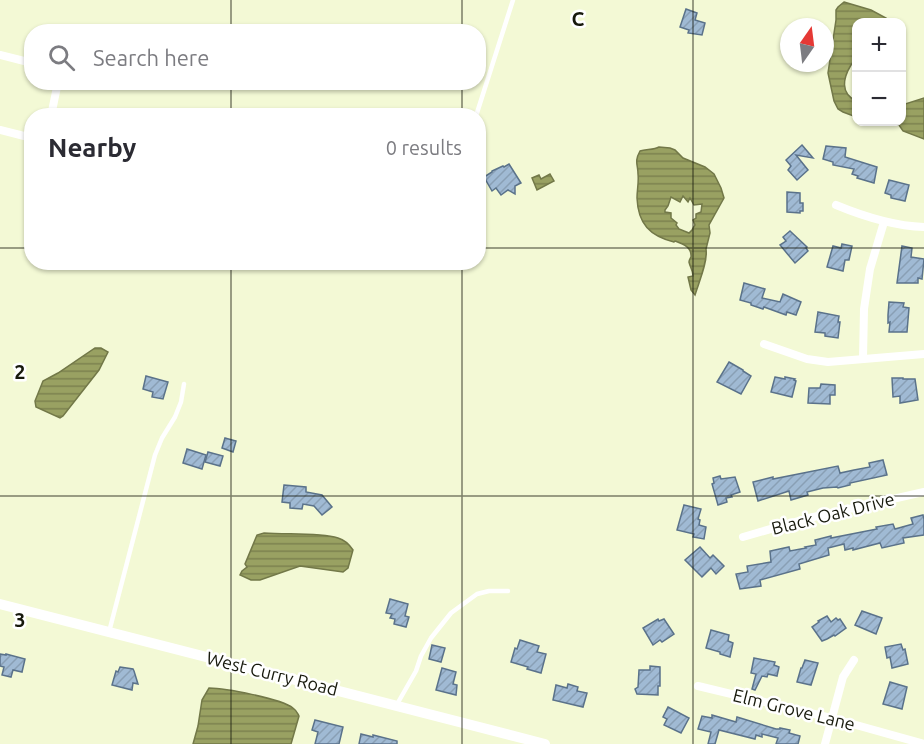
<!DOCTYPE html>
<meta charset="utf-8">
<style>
:root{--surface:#fff;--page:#f7f7f7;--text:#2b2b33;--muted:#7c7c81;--line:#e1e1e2}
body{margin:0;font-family:Ubuntu,sans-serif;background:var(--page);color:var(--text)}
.controls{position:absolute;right:18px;top:18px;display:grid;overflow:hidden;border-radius:12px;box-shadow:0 2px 4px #0004}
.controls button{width:54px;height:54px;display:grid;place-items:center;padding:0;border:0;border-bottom:2px solid var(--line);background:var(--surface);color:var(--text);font:30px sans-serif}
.compass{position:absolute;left:780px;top:18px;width:54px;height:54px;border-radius:50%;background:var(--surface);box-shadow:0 2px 4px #0004;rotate:14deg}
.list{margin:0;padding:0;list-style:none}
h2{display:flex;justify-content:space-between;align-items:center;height:78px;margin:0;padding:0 24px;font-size:26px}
h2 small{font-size:20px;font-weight:400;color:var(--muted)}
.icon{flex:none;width:33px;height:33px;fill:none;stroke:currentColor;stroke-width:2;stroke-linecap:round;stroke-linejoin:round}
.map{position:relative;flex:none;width:924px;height:744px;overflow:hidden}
.search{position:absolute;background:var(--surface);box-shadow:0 2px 4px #0004;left:24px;top:24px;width:462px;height:66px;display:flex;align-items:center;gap:15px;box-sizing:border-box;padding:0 21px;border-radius:24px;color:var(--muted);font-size:22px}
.panel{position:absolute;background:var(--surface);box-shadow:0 2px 4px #0004;left:24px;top:108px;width:462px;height:162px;border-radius:24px}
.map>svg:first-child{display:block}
.water{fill:url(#water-rules);stroke:#727848;stroke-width:1.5;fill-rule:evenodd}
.building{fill:url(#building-hatch);stroke:#5a728a;stroke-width:1.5}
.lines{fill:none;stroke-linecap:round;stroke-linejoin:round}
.service{stroke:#fff;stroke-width:4.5}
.minor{stroke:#fff;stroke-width:8}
.tertiary{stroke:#fff;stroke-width:10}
.grid{fill:none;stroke:#17190c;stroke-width:1.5;stroke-opacity:0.55}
.labels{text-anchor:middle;stroke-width:5;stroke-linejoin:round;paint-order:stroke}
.street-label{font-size:18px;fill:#17190c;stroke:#fff}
.grid-label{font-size:20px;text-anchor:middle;font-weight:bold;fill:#17190c;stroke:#fff;stroke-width:5;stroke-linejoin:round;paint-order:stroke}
</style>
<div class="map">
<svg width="924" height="744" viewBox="0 0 924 744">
<defs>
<pattern id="water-rules" width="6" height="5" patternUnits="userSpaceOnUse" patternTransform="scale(1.5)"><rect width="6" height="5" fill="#99a162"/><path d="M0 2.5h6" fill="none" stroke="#7c824f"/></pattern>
<pattern id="building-hatch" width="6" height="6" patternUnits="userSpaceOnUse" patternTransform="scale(1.5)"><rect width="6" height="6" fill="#a0bad4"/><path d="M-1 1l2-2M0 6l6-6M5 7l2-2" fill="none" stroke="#899fb5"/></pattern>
</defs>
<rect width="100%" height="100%" fill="#f3f9d5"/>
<g class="water">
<path d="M844,2l27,8 15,8 -2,4h-28c0,9 2,27 0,35 0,3 -3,5 -5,8 -8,13 -11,28 5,36v16l-13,-5 -5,-3 -4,-8 -6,-28 8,-53v-10l2,-3z"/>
<path d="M924,98v41l-21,-8 -4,-6 -30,-3h33v-17z"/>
<path d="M659,147l11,1 5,2 8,8 22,9 9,7 7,14 3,10 -15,27 1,8 -4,16c2,12 -7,33 -11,46l-4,-5 -3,-13 5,-1c0,-6 -3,-9 -4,-14 0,-2 1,-3 2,-5 1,-10 -8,-13 -16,-16l-1,1c-24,-6 -36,-18 -37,-44 0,-8 2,-16 1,-24 0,-10 -4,-12 2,-23 6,-2 14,-1 19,-4zM683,196l5,6 2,-4 4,7 8,-1 -1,8 -5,2v4l-3,2 2,5 -3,5 -3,3 -10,-4 -3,-4 1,-2 -6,-5v-5l-6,-1v-2l3,-4 3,-9 9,5z"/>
<path d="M550,174l4,7 -17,9 -5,-12 7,-3 2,4z"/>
<path d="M95,348h6l7,4 -9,18 -36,46 -3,2 -24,-11 -1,-6 8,-20 15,-8z"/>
<path d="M264,533c22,2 54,-1 74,5 7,2 11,6 15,12l-5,18 -5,4 -43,-6 -40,14h-9l-11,-5 2,-4 5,-4 -2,-3 12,-29z"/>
<path d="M209,688c16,0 73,11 84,20 4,3 4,4 6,8l-8,28h-98l5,-18 4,-26z"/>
</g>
<g class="building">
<path d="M686,9l11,4 -2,7 10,3 -3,12 -14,-2 1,-3 -9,-3z"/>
<path d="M802,145l11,13 -17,-3 12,15 -11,10 -9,-10 3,-4 -5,-6z"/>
<path d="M826,146l20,2 -1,9 32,10 -3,16 -17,-5 1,-2 -6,-2 2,-5 -21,-4v-3l-10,-3z"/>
<path d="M509,164l12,19 -6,3v8l-7,-4 -7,5 -5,-7 -4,3 -8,-14 8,-5v-1l11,-5 1,1z"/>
<path d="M889,180l20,5 -4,16 -14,-3v-3l-6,-2z"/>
<path d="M787,192l13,1v10h3v8h-3v2l-13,-1z"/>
<path d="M790,231l17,16 -1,1 2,3 -13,12 -15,-18 6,-4 -3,-4z"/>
<path d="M842,244l10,2 -3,14h-4l-2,11 -16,-4 6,-21 8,2z"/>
<path d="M902,246l10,2 -1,9 13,2 -2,20 -4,-1v5h-21z"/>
<path d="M744,283l21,6 -3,9 18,4 3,-8 18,8 -5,13 -9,-3 -1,3 -22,-8 -1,2 -12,-4v-2l-11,-3z"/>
<path d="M889,302l15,1 -1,4 6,1 -2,24h-18l1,-10 -2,1v-8z"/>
<path d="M818,312l21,4 -1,6h2l-2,16 -13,-2v-3l-10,-1z"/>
<path d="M729,362l14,8v1l8,5 -10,18 -24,-12z"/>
<path d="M146,376l22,6 -5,17 -11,-2 1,-5 -10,-3z"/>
<path d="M775,377l10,2v-2l10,2 -1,1 2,1 -4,16 -21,-5z"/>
<path d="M892,378h11v1h12l3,21 -18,3v-7l-7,1z"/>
<path d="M821,384l14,1v10h-5v9l-22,-1 1,-15h11z"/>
<path d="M225,438l11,3 -3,11 -11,-4z"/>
<path d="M187,449l19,6 -4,14 -19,-6z"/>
<path d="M208,452l15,4 -3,10 -15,-4z"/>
<path d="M883,460l4,15 -37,8v2l-12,3 -1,-1 -14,1 -16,4 1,3 -17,5 -2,-9 -31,10 -5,-19 20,-5v2l65,-13 2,7 14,-3 16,-3 -1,-4z"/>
<path d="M720,476l1,3 14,-2 5,15 -9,3 1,2 -6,1 1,4 -9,3 -6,-21 2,-1 -1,-5z"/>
<path d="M284,485l22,2v5l16,3 10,12 -10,8 -8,-9 -11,-2 -1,5 -12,-1v-5l-8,-1z"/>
<path d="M684,505l17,4 -3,10 2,1 -1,5 7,2 -2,12 -11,-2 1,-3 -17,-4z"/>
<path d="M923,515l1,4v16l-21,3 1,5 -22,5 -2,-5 -27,7v-2l-8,2 -1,-6 -16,4 1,7 -30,9 1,5 -40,11 1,6 -21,3 -4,-15 12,-2 -1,-6 24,-4 -1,-11 19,-4 1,4 16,-3 -1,-1 11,-2 -1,-5 16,-4v2l46,-9 -1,-2 17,-3 2,5 18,-5 -2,-6z"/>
<path d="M700,547l10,11 3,-3 11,11 -8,8 -5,-6 -9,9 -17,-17z"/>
<path d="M390,599l18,5 -3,12 4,1 -3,10 -12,-3 1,-5 -5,-1 2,-4 -6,-1z"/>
<path d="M862,611l20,7 -6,16 -21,-9z"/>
<path d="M827,616l4,6 5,-4 2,2 2,-1 6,9 -11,8 -1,-1 -7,4 -5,2 -10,-14 7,-5 -1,-1z"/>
<path d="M658,619l1,2 5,-2 10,15 -12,8 -2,-2 -7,5 -10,-17z"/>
<path d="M711,630l18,5 -1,6 5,2 -3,14 -10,-3v-2l-14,-4z"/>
<path d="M520,640l19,6 -2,6 9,2 -5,19 -14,-4 1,-2 -17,-5 4,-14 2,1z"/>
<path d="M901,644l2,6 2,-1 3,15 -16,4 -2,-11 -3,1 -2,-11z"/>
<path d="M432,645l13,3 -4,14 -12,-3z"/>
<path d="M0,654l6,1v-1l19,5 -3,13 -9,-2 -2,7 -9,-2 2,-8 -4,-1z"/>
<path d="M754,658l21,4 -1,3 5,2 -2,9 -9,-2 -1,3 -5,-1 -7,14 -3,-1 4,-15 -5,-1z"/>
<path d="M805,660l13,3 -7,22 -14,-3 4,-14h1z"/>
<path d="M650,666l10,1v19h-2v9l-21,-1 -2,-5 3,-2 1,-17h11z"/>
<path d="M120,667l13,2 1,2 4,13 -5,-1 -1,7 -20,-5 4,-14 2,1z"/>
<path d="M442,668l14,4 -3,12 4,1 -1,10 -20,-5z"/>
<path d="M890,682l17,5 -5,22 -19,-5z"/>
<path d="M568,684l10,3 -1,4 10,2 -4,14 -30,-7 3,-15 11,3z"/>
<path d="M668,707l21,11 -8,15 -17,-8 3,-6 -4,-2z"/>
<path d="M712,715l24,7 1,-5 39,12h4v-1l10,2 -1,3 11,3 -2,8h-22l2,-6 -16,-4v3l-6,-2 -1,4 -36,-9 -4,14h-7l3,-12 -13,-3 4,-13 10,2z"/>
<path d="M315,720l28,7 -4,17h-24l3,-12 -6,-2z"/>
<path d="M361,734l12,3v-2l24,6v3h-38z"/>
</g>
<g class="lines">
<g class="service">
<path d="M476,116l37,-116"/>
<path d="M478,176l4,7"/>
<path d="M109,632l46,-177 7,-17 13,-21 6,-15 3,-18"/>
<path d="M396,706l20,-35 5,-15 10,-18 20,-25 26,-19 12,-3h19"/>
</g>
<g class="minor">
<path d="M0,55l32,8"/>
<path d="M51,116l7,-34"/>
<path d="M0,130l32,8"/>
<path d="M836,205c29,12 57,21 88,22"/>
<path d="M764,344l43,15 21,3 96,-8"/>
<path d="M863,358l1,-49 6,-40 14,-47"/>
<path d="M743,537l66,-19 115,-26"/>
<path d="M698,686l133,32 93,26"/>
<path d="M825,744l18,-67 11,-17"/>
</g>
<path class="tertiary" d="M0,604l545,140"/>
</g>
<path class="grid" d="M231,0v32M462,0v32M693,0v744M231,82v34M462,82v34M0,248h32M478,248h446M231,262v482M462,262v482M0,496h924"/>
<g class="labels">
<g class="street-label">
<text transform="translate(833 514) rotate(-14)" y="6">Black Oak Drive</text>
<text transform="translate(272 674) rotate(14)" y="6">West Curry Road</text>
<text transform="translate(794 710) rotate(14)" y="6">Elm Grove Lane</text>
</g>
</g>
<g class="grid-label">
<text x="578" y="26">C</text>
<text x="20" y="379">2</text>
<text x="20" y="627">3</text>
</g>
</svg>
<div class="controls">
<button>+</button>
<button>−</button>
</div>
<svg class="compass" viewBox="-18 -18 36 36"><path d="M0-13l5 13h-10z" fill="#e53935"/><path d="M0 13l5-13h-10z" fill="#7c7c81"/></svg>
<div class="search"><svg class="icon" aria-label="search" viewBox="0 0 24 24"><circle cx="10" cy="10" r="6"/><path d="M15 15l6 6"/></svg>Search here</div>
<section class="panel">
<h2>Nearby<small>0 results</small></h2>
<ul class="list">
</ul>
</section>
</div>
